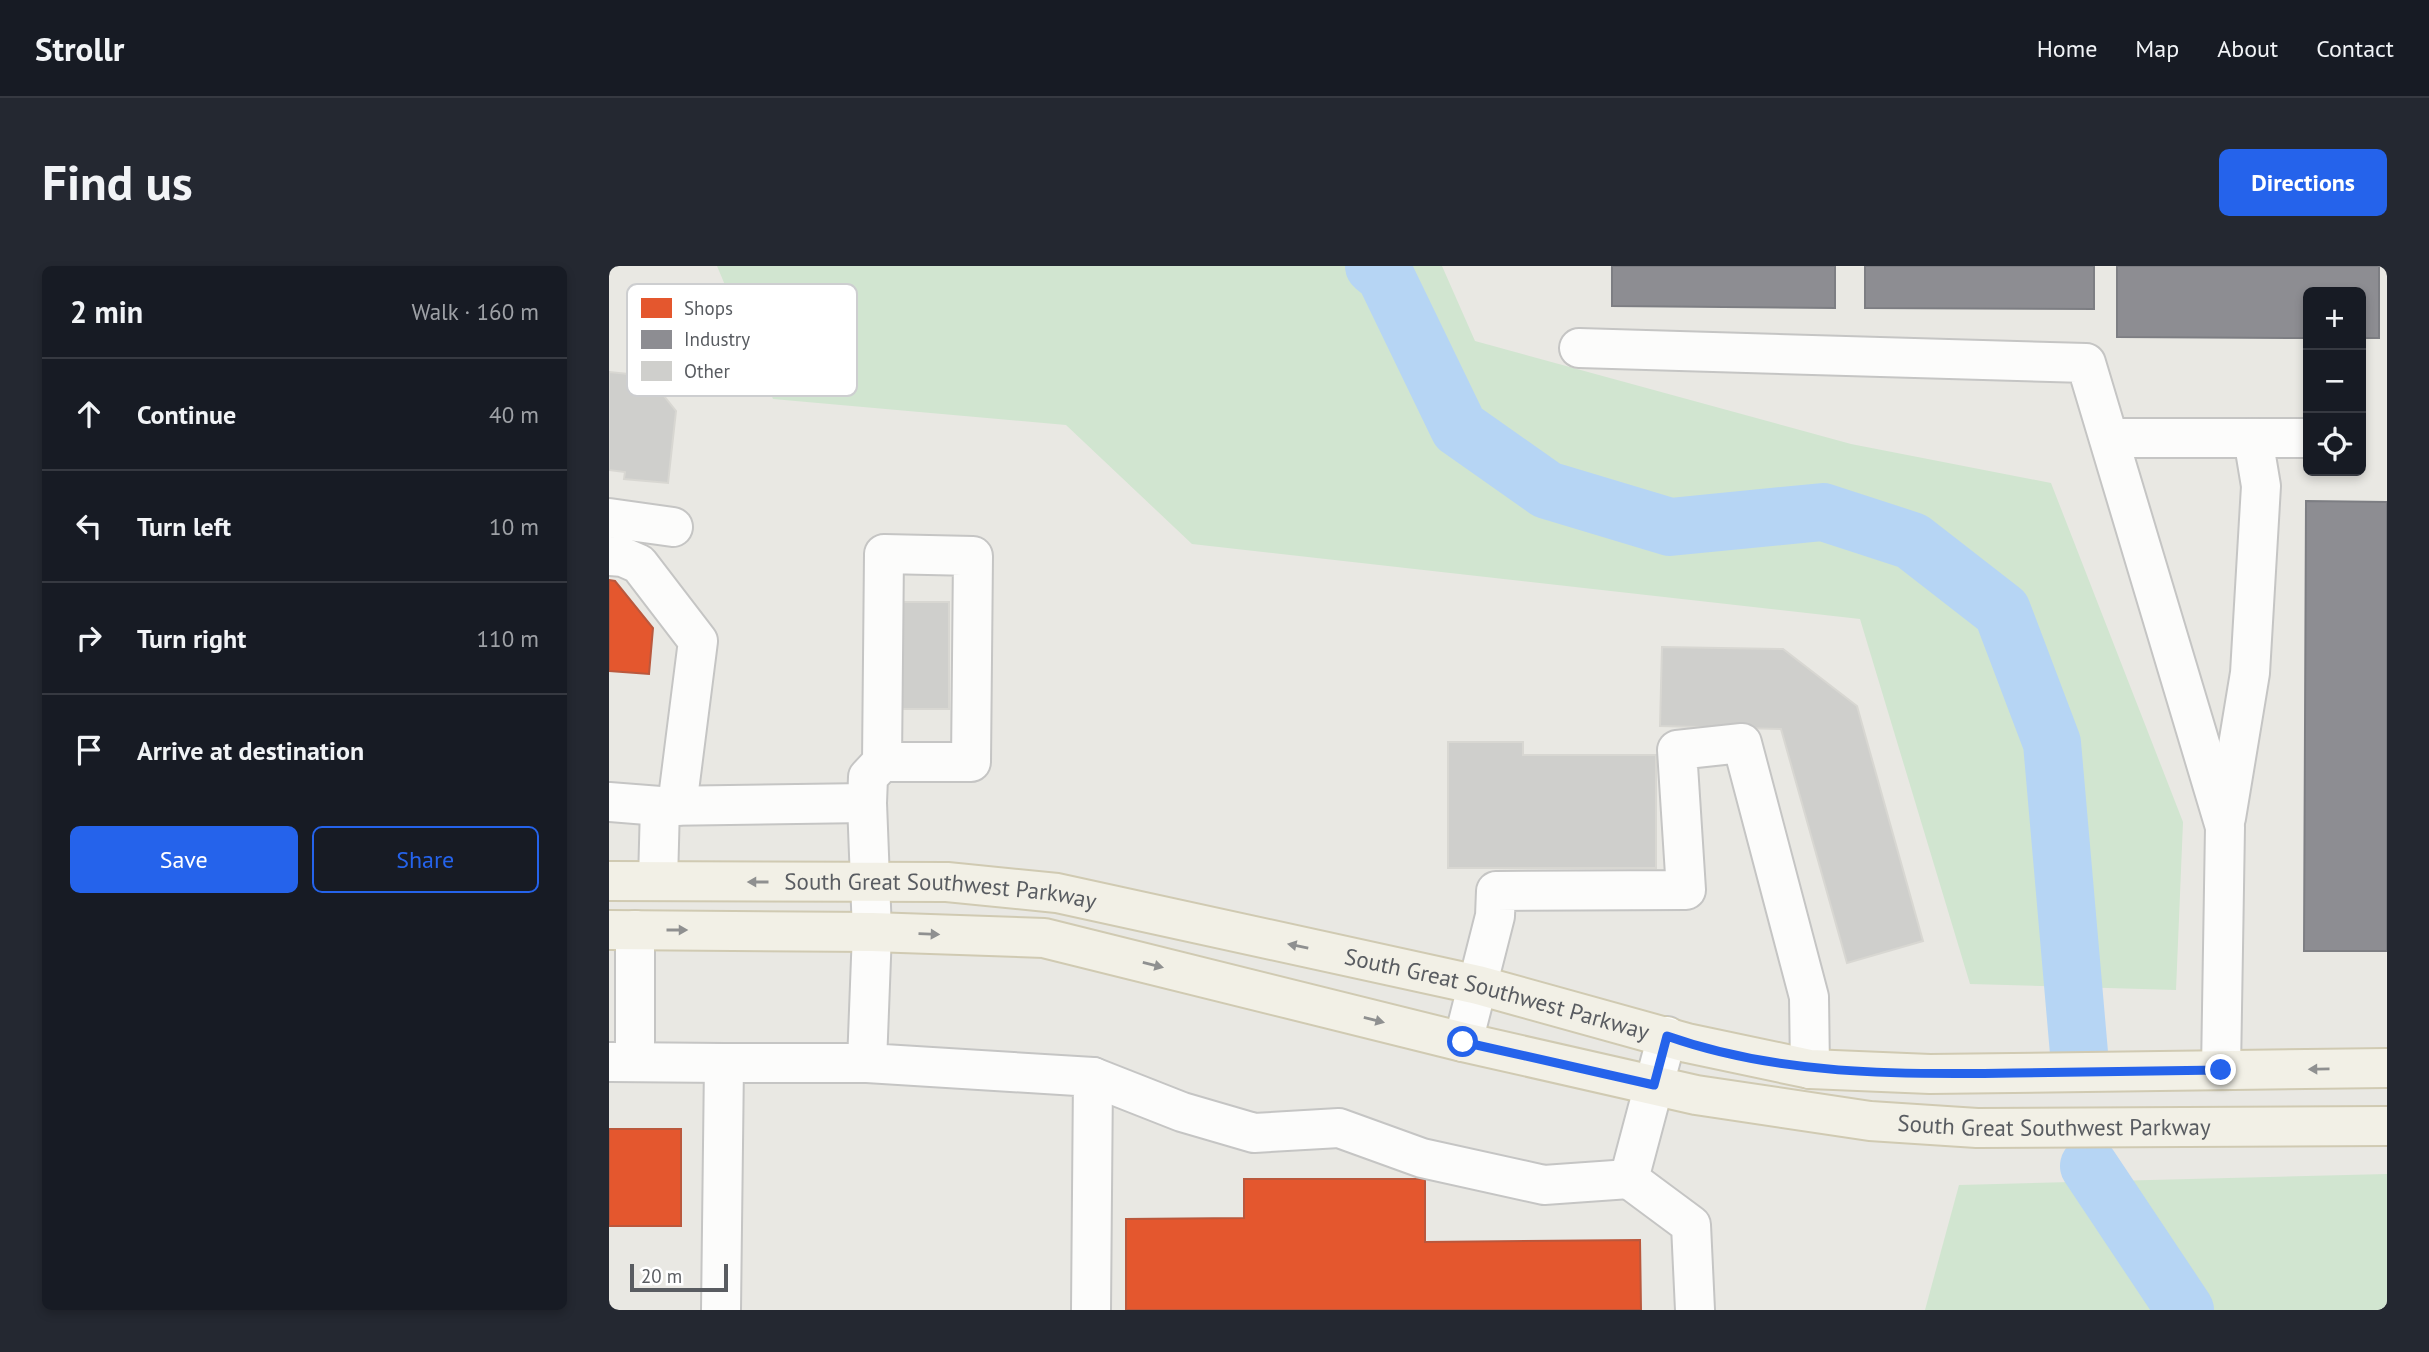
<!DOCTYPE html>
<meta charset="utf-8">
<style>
:root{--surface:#171b24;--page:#242831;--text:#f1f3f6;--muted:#9ea1a6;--line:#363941;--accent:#2563eb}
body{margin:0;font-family:"PT Sans",sans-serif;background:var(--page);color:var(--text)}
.controls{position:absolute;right:21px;top:21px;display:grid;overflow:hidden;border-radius:10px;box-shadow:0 4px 10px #0003}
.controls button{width:63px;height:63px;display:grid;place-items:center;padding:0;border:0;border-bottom:2px solid var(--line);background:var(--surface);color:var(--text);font:35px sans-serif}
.scale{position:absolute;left:21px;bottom:18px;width:98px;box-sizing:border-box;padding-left:7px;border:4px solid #595c61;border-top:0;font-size:19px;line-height:24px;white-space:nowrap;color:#595c61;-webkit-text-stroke:5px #fff;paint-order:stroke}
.stop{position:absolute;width:21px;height:21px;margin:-16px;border:5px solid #2563eb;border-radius:50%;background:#fff}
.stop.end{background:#2563eb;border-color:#fff;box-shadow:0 2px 7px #0008}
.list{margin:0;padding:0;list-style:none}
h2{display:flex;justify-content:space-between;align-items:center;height:91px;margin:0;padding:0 28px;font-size:30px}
h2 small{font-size:23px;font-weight:400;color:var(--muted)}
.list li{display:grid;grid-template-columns:46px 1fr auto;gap:21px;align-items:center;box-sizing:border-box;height:112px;padding:0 28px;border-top:2px solid var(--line)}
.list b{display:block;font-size:26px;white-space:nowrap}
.list em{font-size:23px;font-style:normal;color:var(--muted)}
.actions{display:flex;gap:14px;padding:21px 28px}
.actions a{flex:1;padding:16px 0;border:2px solid var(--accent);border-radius:10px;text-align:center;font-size:24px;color:var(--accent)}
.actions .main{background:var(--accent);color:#fff}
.icon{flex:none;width:38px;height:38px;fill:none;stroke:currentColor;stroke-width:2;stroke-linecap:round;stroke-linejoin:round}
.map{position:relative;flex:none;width:1778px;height:1044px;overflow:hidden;border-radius:10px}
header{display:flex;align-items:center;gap:42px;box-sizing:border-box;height:98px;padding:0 35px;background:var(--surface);border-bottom:2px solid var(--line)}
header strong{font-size:33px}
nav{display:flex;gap:38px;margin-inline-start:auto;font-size:24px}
.intro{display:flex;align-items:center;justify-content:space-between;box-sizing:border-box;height:168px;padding:0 42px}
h1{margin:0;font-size:49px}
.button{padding:18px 32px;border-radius:10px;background:var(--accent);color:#fff;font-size:24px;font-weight:700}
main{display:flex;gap:42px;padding:0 42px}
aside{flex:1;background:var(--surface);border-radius:10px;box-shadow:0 4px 10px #0003}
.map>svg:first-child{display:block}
.green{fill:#d1e5d0}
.shops{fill:#e4572e;stroke:#ba583d;stroke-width:2}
.industry{fill:#8d8d92;stroke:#7d7e83;stroke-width:2}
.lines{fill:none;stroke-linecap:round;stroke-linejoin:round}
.river{stroke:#b6d5f4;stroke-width:58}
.building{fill:#cfcfcc;stroke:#d8d7d2;stroke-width:2}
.minor-casing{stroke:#c5c5c4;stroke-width:42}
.major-casing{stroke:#d0cab2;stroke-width:42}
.minor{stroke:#fcfcfb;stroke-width:38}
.major{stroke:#f2f0e6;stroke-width:38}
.oneway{fill:#8f9090}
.route{stroke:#2563eb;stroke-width:9}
.labels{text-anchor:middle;stroke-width:7;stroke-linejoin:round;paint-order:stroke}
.street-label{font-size:23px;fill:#595c61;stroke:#fff}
.key{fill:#fff;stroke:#cdced0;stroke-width:2}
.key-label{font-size:19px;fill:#595c61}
</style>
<header>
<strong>Strollr</strong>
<nav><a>Home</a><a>Map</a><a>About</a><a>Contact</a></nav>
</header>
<div class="intro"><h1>Find us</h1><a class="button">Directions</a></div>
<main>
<aside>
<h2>2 min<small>Walk · 160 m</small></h2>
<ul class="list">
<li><svg class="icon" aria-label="ahead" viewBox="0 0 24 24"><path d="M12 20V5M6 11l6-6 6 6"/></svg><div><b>Continue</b></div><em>40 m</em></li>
<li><svg class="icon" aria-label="left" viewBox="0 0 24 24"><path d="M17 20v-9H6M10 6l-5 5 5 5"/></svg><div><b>Turn left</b></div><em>10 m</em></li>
<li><svg class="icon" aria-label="right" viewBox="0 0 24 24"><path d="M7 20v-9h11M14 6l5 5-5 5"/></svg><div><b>Turn right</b></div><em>110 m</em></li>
<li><svg class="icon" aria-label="arrive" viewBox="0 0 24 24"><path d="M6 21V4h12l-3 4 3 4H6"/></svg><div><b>Arrive at destination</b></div></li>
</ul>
<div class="actions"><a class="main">Save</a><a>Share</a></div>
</aside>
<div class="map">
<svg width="1778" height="1044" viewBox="0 0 1778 1044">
<rect width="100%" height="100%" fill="#e9e8e3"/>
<g class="green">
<path d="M108,0h725l33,75 376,103 200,39 132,339 -7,168 -206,-6 -110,-365 -668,-75 -126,-119 -293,-26z"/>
<path d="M1778,908v136h-462l34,-125z"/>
</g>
<g class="shops">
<path d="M0,314l6,1 38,47 -4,46 -40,-3z"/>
<rect x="0" y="863" width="72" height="97"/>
<path d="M635,913h181v63l215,-2 1,70h-515v-91l118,-1z"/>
</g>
<g class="industry">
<path d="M1003,0h223v42l-223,-2z"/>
<path d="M1256,0h229v43l-229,-1z"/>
<path d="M1508,0h262v72h-18v-46h-53v46l-191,-1z"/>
<path d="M1697,235l81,1v449h-83z"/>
</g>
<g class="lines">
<g class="river">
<path d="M765,0l11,9 74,153 88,62 123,37 153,-15 89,29 90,70 50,132 27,310"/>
<path d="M1480,900l96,144"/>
</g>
</g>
<g class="building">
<path d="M0,106l39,4 28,35 -8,72 -44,-4 1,-7 -16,-2z"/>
<rect x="282" y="336" width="58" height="107"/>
<path d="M1053,381l121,2 74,57 66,235 -76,22 -66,-234 -121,-3z"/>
<path d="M839,476h75v13h133v113h-208z"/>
</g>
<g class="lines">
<defs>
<g id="minor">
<path d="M970,82l507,15 139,464 -4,243"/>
<path d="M1500,172h199"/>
<path d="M0,252l64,9"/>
<path d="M0,290l14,1 16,7 59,77 -21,165"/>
<path d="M273,496h89l2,-206 -89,-2 -2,208 -14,15 -1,26 5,129 -5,131 226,14 -2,233"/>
<path d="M0,536l51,4"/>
<path d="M1617,552l24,-145 11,-187 -8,-48"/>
<path d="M49,615l2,-75 207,-3"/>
<path d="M1058,770l-38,143 62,46 4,85"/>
<path d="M854,776l32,-126 1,-25 190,-1 -9,-140 65,-7 67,254 1,72"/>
<path d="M2,796l113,1"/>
<path d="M26,796v-132"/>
<path d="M484,811l89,35 72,21 85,-5 83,30 122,27 85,-6"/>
<path d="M112,1044l3,-247h143"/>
</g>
<g id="major">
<path id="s1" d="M0,615l338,1 110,11 421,92 209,58 123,26 120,5 457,-6"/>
<path id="s2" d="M0,664l263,2 172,6 419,104 233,53 174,26 107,7 410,-2"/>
</g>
</defs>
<use href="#minor" class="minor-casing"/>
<use href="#major" class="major-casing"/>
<use href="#minor" class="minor"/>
<use href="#major" class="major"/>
</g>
<defs><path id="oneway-solid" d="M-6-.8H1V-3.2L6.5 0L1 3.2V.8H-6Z" transform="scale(1.75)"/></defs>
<g class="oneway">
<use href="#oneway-solid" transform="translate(149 616) rotate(-180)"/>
<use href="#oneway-solid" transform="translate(68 664)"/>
<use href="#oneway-solid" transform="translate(320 668) rotate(2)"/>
<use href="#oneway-solid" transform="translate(689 680) rotate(-168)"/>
<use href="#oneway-solid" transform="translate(544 699) rotate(14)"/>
<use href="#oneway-solid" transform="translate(765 754) rotate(14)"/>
<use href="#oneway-solid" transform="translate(1710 803) rotate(179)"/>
</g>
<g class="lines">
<path class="route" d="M854,776l191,43 13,-49c110,39 231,39 347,37 69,-1 138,-2 207,-3"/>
</g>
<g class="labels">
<g class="street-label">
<text dy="8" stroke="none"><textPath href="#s1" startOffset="332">South Great Southwest Parkway</textPath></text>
<text dy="8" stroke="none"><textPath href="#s1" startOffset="900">South Great Southwest Parkway</textPath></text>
<text dy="8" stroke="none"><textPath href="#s2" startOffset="1466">South Great Southwest Parkway</textPath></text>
</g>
</g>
<rect x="18" y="18" width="230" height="112" rx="10" class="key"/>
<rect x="32" y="32" width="31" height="20" fill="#e4572e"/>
<rect x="32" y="64" width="31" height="19" fill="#8d8d92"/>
<rect x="32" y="95" width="31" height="20" fill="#cfcfcc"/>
<g class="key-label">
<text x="75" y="49">Shops</text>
<text x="75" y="80">Industry</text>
<text x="75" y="112">Other</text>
</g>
</svg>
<div class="controls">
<button>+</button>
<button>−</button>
<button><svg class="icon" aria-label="locate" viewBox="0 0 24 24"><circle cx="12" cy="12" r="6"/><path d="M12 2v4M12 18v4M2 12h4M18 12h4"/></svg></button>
</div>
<div class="scale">20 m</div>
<div class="stop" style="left:854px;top:776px"></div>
<div class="stop end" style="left:1612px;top:804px"></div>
</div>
</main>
